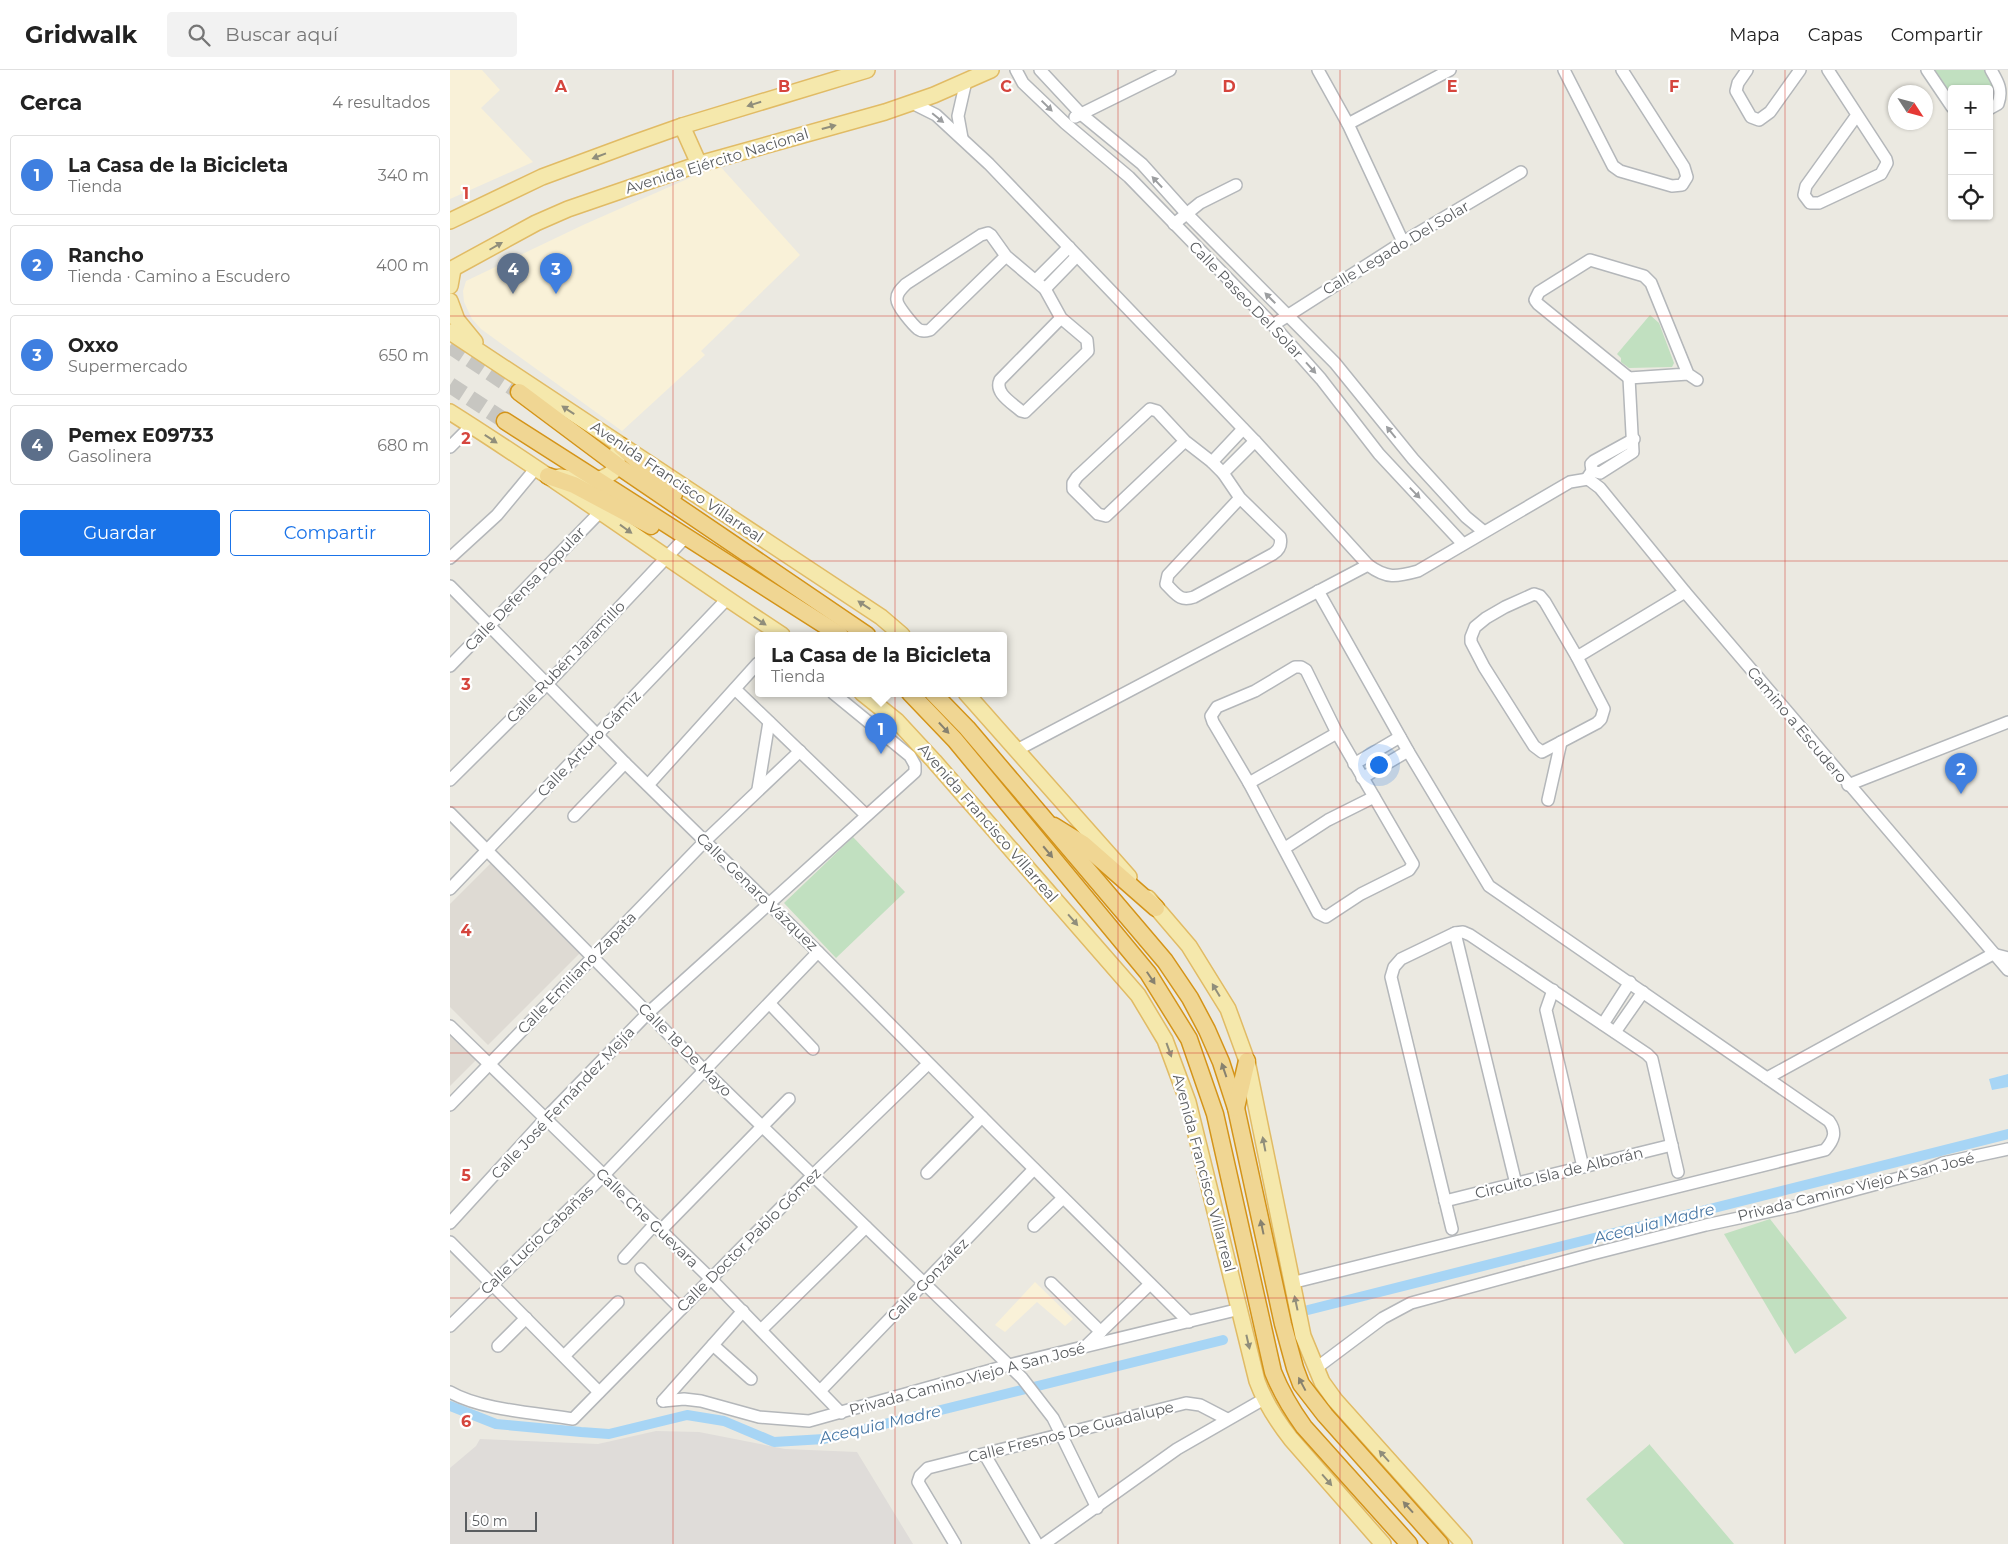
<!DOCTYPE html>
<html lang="es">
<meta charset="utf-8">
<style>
:root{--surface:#fff;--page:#f2f2f2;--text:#222;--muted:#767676;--line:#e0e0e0;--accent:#1a73e8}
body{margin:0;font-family:Montserrat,sans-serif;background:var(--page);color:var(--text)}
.controls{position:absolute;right:15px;top:15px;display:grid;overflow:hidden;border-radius:5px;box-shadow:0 1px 4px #0004}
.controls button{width:45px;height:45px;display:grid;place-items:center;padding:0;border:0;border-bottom:1px solid var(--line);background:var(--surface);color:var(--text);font:25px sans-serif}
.compass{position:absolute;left:1438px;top:15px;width:45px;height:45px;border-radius:50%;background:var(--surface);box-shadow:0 1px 4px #0004;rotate:126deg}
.scale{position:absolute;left:15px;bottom:12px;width:72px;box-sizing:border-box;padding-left:5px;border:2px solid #5a5d60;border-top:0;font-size:14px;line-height:18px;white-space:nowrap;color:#5a5d60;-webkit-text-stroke:4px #fff;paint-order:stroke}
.you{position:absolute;left:928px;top:694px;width:18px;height:18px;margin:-12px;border:4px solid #fff;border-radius:50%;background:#1a73e8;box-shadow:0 0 0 8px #1a73e833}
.badge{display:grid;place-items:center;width:32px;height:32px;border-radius:50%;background:var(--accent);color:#fff;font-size:16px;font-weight:700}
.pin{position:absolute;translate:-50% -41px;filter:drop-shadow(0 1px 2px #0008)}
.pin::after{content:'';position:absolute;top:26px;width:18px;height:15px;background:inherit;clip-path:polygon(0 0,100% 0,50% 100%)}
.popup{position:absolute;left:305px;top:562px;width:252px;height:65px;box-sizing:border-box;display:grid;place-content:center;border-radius:5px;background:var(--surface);filter:drop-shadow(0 1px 4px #0005);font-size:16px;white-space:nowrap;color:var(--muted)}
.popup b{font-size:19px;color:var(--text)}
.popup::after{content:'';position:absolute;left:50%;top:100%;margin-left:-10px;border:10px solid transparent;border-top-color:var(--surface)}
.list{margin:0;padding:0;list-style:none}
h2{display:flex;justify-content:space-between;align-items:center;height:65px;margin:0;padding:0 20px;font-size:21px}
h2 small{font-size:16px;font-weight:400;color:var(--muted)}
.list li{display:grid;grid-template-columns:32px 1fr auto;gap:15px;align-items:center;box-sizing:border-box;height:80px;margin:0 10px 10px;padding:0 10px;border:1px solid var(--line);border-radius:5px}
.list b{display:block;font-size:19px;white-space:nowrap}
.list p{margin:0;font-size:16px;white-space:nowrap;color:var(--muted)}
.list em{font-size:16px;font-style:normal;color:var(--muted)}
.actions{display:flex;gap:10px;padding:15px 20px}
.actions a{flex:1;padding:11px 0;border:1px solid var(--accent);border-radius:5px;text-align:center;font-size:18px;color:var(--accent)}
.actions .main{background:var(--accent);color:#fff}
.icon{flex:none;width:28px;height:28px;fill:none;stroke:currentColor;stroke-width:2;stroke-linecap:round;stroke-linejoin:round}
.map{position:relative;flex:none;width:1558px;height:1474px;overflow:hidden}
header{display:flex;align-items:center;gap:30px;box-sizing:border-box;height:70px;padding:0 25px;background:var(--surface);border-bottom:1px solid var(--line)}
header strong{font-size:24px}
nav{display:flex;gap:28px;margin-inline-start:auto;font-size:18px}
.search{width:350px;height:45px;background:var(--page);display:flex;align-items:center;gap:12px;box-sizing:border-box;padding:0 18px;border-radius:5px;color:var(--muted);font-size:19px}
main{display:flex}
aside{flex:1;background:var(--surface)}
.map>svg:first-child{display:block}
.commercial{fill:#f9f1d8}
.industrial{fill:#dfdcd9}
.education{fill:#dedad3}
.green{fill:#c1e0c0}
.water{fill:#a7d5f5}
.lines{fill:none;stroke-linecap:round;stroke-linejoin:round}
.canal{stroke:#a7d5f5;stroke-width:10}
.highway-tunnel{stroke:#c7c6c1;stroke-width:16;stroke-dasharray:16 8;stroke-linecap:butt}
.minor-casing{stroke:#b4b7ba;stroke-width:14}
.major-casing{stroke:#e1bb65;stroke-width:18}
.highway-casing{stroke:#d49419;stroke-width:19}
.minor{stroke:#fff;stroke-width:11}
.major{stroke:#f5e8ac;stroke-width:15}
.highway{stroke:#f0d693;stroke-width:16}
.oneway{fill:#908e7b}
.oneway2{fill:#9c9ea0}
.oneway3{fill:#87816f}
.grid{fill:none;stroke:#d5453d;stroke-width:1;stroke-opacity:0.55}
.labels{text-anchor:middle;stroke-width:4.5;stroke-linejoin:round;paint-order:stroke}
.street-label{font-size:15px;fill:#5a5d60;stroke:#fff}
.water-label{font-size:16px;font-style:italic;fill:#4877a4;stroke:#fff}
.grid-label{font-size:16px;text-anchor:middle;font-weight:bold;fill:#d5453d;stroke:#fff;stroke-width:4.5;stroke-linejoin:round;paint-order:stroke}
</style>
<header>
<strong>Gridwalk</strong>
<div class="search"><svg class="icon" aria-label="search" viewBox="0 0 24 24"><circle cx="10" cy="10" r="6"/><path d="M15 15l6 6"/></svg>Buscar aquí</div>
<nav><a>Mapa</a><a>Capas</a><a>Compartir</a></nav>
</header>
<main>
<aside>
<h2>Cerca<small>4 resultados</small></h2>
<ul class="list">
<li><span class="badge" style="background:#3f7fe0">1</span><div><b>La Casa de la Bicicleta</b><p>Tienda</p></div><em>340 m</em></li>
<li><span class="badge" style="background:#3f7fe0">2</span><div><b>Rancho</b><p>Tienda · Camino a Escudero</p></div><em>400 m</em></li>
<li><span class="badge" style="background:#3f7fe0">3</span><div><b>Oxxo</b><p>Supermercado</p></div><em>650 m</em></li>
<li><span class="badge" style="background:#5c6f8a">4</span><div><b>Pemex E09733</b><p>Gasolinera</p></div><em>680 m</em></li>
</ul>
<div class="actions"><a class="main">Guardar</a><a>Compartir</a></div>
</aside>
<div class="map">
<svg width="1558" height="1474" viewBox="0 0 1558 1474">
<rect width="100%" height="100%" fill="#ebe9e1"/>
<g class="commercial">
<path d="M0,0h32l18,20 -19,18 52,54 -83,37z"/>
<path d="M269,95l81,90 -99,96 4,4 -83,76 -141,-102 -9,-10 -8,-17 -1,-11 3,-10 117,-56z"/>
<path d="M585,1212l38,37 -8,7 -28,-24 -32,30 -10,-7z"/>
</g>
<path class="industrial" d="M206,1361l43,1 86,17 72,3 56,92h-463v-76l26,-22 4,-7 118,5z"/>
<g class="education">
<path d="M41,793l89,90 -92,92 -38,-38v-103z"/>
<path d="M0,965l26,25 -26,26z"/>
</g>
<g class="green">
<path d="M1485,0h50l12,22 -2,8 -6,3v-14h-37v7z"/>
<path d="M1200,245l9,8 15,40 -2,4 -43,1 -8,-6v-4l-4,-4z"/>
<path d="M403,767l52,55 -69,66 -52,-55z"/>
<path d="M1320,1149l77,99 -52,36 -71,-120z"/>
<path d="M1200,1374v1l84,99h-110l-38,-45z"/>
</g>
<path class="water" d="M1558,1004v13l-16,3 -3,-11z"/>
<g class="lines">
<g class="canal">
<path d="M850,1242l708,-178"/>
<path d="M0,1336l46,18 85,8 28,2 78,-19 37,6 50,21 50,-3 399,-99"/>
</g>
<g class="highway-tunnel">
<path d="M0,276l69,46"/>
<path d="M0,315l55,36"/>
</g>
<defs>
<g id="minor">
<path d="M566,0l7,13 42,40 64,54 144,148 48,54 58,75 84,90"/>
<path d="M590,0l41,44 61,50 44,49 149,150 78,96 53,58 17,14"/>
<path d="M868,0l30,54 55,118"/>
<path d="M1114,0l49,96 7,5 52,15 10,-1 5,-8 -3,-10 -62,-97"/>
<path d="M1297,0l-9,13 -2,8 15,26 8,3 11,-8 30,-42"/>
<path d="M1378,0l58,89 1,4 -6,11 -62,29h-9l-6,-8 2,-9 51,-71"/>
<path d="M1477,0l25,37"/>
<path d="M462,33l24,12 53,49 266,277 113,124c19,14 28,12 50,6l152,-89 18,-3"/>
<path d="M1539,39l9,-5c5,-14 0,-22 -7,-34"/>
<path d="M625,47l95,-47"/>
<path d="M898,54l102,-54"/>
<path d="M512,68l-4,-22 8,-35"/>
<path d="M724,154l26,-21 36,-18"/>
<path d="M556,186l-76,74c-4,1 -8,2 -12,-1 -5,-4 -21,-23 -21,-29 -1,-7 5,-12 9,-16l75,-49 7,-2 3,2 15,21 39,33 16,29 26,22 1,11 -5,5 -58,56 -4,-1c-9,-8 -27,-18 -21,-31l61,-62"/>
<path d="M586,210l33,-33"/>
<path d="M595,219l32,-33"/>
<path d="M823,255l130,-83 118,-70"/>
<path d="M1238,304l-59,4 -91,-74 -3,-4 4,-8 51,-32 54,16 7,7 37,91 9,6"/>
<path d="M735,371l-79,75 -8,-2 -25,-25v-6l4,-6 73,-68 7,2 28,30 27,21 11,11 17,25 40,39c2,8 -1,13 -7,17l-79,43c-14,5 -18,-3 -28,-13l2,-9 72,-77"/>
<path d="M0,377l21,-21"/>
<path d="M762,392l31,-33"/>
<path d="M1142,401l8,2 33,-21 -4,-74"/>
<path d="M773,403l32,-32"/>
<path d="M1138,407l4,-6 -1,-7 3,-3 40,-22"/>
<path d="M1138,409l12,9 85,104 323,378"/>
<path d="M0,488l47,-43 39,-47"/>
<path d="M0,516l175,177 193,189 179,180 192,190"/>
<path d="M1084,524l6,2 5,6 32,55 27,52 -3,10 -4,4 -55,29 -8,-6 -50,-79 -13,-25v-5l4,-10 11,-9 19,-11z"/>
<path d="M1127,587l108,-65"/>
<path d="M0,596l151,-155"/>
<path d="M845,597h6l5,3 31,63 76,131 -4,6 -48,24 -35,23 -8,-4 -69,-130 -36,-61 -2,-6 6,-9 38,-16z"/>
<path d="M285,619l131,126"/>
<path d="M567,680l351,-185"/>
<path d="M904,694l46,-27"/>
<path d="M912,708l46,-27"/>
<path d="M0,710l98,-97 133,-141"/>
<path d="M799,713l88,-50"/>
<path d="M198,715l110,-122"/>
<path d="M1398,715l160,-63"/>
<path d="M308,719l11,-67"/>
<path d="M1098,730l13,-58"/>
<path d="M0,743l255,258 317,307 31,40 44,90"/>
<path d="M124,746l51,-53"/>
<path d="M835,778l43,-28 46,-23"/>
<path d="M0,819l277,-290"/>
<path d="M1005,863l61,251"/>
<path d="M1103,920l-7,20 37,157"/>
<path d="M320,934l43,45"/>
<path d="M1153,954l27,-42"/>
<path d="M0,956l261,253 130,134"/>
<path d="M1165,962l28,-40"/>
<path d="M1317,1008l226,-124 15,4"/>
<path d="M0,1035l255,-264 95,-90"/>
<path d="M477,1103l55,-56"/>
<path d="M995,1131l227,-56"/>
<path d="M0,1153l95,-104 103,-106 267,-241v-7l-5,-9 -77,-63"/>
<path d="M584,1156l29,-28"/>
<path d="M1002,1159l-61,-252 3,-10 7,-8 54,-26 8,-1 7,3 177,119 5,5 26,113"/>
<path d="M210,1161l129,-132"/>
<path d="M0,1172l149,150"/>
<path d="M174,1188l30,-33"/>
<path d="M191,1199l40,40"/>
<path d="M601,1213l50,49"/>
<path d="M841,1213l534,-133c9,-10 12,-18 4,-29l-340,-235 -81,-135 -90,-160"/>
<path d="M0,1256l153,-150 215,-224"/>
<path d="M311,1260l105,-103"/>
<path d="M263,1275l38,34"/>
<path d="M48,1276l28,-28"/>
<path d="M636,1276l64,-62"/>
<path d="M114,1286l54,-54"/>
<path d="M865,1299l68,-51 28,-15 181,-49 114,-29 89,-19 130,-35 18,-8 65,-14"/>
<path d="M371,1320l213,-221"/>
<path d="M0,1322c31,18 87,21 123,27l240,-244 115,-111"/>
<path d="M213,1331l21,-2 17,2 58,16 50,4 200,-56 231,-56"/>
<path d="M213,1331l80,-90"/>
<path d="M535,1385l52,89"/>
<path d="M505,1474l-37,-62 2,-6 8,-8 258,-65 14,2 27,14"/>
<path d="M594,1474l133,-95 87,-50"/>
</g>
<g id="major">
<path d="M232,56l17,38"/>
<path d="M0,151l92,-44 92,-34 48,-17 185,-56"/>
<path d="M0,200l86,-47 32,-14 131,-45 186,-52 49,-17 57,-25"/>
<path d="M0,216l3,-17"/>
<path d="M0,231l7,19 18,22"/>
<path d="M0,262l431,285 21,18"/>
<path d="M0,342c113,71 220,150 332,223"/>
<path d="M109,407c23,2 43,10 59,-11l-2,-12"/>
<path d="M412,623l35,28 37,40 204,234 27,45 23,62 69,279c8,22 20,40 34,58l92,105"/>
<path d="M516,623l163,184"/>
<path d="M698,828l41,48 39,63 19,52 56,275 19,46 13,18 129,144"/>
</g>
<g id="highway">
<path d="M69,322l99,74 249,169"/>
<path d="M55,351l335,214"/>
<path d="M171,376l53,48"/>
<path d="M98,406l26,9 77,41"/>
<path d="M460,623l45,47 193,233 41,66 26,75 58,258c8,20 18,37 31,55l105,117"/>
<path d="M483,623l34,35 198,233 25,37 17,32 14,32 15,46 47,216 12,44 6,16 24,31 115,129"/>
<path d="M604,756l29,18 73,64"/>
<path d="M786,1038l11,-47"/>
</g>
</defs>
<use href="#minor" class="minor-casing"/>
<use href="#major" class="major-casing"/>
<use href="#highway" class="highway-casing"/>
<use href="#minor" class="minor"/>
<use href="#major" class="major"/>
<use href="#highway" class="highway"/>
</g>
<defs><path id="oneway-solid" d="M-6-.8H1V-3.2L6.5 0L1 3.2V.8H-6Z" transform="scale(1.25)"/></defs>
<g class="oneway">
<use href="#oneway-solid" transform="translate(304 34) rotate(163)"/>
<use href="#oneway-solid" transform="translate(379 57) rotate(-15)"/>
<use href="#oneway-solid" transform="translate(149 86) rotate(159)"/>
<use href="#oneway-solid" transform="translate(46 176) rotate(-30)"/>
<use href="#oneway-solid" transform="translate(118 340) rotate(-147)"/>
<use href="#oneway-solid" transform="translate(41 369) rotate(33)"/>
<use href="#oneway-solid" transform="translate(176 459) rotate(36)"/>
<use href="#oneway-solid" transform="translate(414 535) rotate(-147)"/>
<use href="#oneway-solid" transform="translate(310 551) rotate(33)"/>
<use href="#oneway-solid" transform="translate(623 850) rotate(49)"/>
<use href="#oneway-solid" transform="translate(766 920) rotate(-121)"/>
<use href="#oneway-solid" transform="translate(719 980) rotate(70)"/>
<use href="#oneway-solid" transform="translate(814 1074) rotate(-101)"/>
<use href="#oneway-solid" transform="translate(846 1233) rotate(-102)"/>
<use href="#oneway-solid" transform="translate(798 1272) rotate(77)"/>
<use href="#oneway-solid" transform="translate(934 1386) rotate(-132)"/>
<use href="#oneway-solid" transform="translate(877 1410) rotate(49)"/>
</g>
<g class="oneway2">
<use href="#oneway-solid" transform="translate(597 36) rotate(44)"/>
<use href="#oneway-solid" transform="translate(488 48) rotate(39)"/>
<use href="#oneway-solid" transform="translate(707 112) rotate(-133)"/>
<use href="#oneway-solid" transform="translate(820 228) rotate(-135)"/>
<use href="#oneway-solid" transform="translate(861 298) rotate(48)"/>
<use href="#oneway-solid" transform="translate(941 362) rotate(-129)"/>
<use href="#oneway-solid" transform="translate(965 423) rotate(46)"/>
</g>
<g class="oneway3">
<use href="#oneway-solid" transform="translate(494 658) rotate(47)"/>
<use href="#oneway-solid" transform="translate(598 782) rotate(50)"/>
<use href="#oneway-solid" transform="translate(701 908) rotate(56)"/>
<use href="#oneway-solid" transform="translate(774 1000) rotate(-109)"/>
<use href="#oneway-solid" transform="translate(812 1157) rotate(-102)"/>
<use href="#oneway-solid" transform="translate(852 1314) rotate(-118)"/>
<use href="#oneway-solid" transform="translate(958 1437) rotate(-132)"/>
</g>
<path class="grid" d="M223,0v1474M445,0v1474M668,0v1474M890,0v1474M1113,0v1474M1335,0v1474M0,246h1558M0,491h1558M0,737h1558M0,983h1558M0,1228h1558"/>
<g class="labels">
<g class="street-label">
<text transform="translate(267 91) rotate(-17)" y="5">Avenida Ejército Nacional</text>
<text transform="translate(946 178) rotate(-31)" y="5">Calle Legado Del Solar</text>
<text transform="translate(796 230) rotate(46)" y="5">Calle Paseo Del Solar</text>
<text transform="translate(227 412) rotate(34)" y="5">Avenida Francisco Villarreal</text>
<text transform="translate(75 519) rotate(-46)" y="5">Calle Defensa Popular</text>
<text transform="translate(116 592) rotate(-46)" y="5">Calle Rubén Jaramillo</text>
<text transform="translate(1347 655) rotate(50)" y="5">Camino a Escudero</text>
<text transform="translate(139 674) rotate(-46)" y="5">Calle Arturo Gámiz</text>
<text transform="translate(538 753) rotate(49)" y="5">Avenida Francisco Villarreal</text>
<text transform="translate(307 822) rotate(44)" y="5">Calle Genaro Vázquez</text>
<text transform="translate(127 903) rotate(-46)" y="5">Calle Emiliano Zapata</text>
<text transform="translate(235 980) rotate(45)" y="5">Calle 18 De Mayo</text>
<text transform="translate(113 1033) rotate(-47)" y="5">Calle José Fernández Mejía</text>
<text transform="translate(754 1103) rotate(75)" y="5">Avenida Francisco Villarreal</text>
<text transform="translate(1109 1103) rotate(-14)" y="5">Circuito Isla de Alborán</text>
<text transform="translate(1406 1117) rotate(-14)" y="5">Privada Camino Viejo A San José</text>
<text transform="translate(197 1148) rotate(44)" y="5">Calle Che Guevara</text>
<text transform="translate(87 1170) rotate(-44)" y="5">Calle Lucio Cabañas</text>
<text transform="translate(299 1170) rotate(-45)" y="5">Calle Doctor Pablo Gómez</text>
<text transform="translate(478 1210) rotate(-46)" y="5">Calle González</text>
<text transform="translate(517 1309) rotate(-15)" y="5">Privada Camino Viejo A San José</text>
<text transform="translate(621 1362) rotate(-14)" y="5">Calle Fresnos De Guadalupe</text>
</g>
<g class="water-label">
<text transform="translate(1204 1153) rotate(-14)" y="6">Acequia Madre</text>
<text transform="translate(430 1354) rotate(-13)" y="6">Acequia Madre</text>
</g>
</g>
<g class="grid-label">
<text x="111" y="22">A</text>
<text x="334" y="22">B</text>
<text x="556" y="22">C</text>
<text x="779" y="22">D</text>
<text x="1002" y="22">E</text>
<text x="1224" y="22">F</text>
<text x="16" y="129">1</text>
<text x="16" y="374">2</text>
<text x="16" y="620">3</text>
<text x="16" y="866">4</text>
<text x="16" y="1111">5</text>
<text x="16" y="1357">6</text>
</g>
</svg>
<div class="controls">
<button>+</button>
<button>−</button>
<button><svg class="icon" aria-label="locate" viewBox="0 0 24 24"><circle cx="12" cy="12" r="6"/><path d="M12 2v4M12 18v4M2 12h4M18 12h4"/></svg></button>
</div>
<svg class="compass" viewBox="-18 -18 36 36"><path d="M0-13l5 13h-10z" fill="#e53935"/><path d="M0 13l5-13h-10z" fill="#767676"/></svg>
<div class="scale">50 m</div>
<div class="you"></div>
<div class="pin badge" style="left:431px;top:684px;background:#3f7fe0">1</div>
<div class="popup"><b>La Casa de la Bicicleta</b>Tienda</div>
<div class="pin badge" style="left:1511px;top:724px;background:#3f7fe0">2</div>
<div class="pin badge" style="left:106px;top:224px;background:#3f7fe0">3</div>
<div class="pin badge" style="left:63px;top:224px;background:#5c6f8a">4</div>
</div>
</main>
